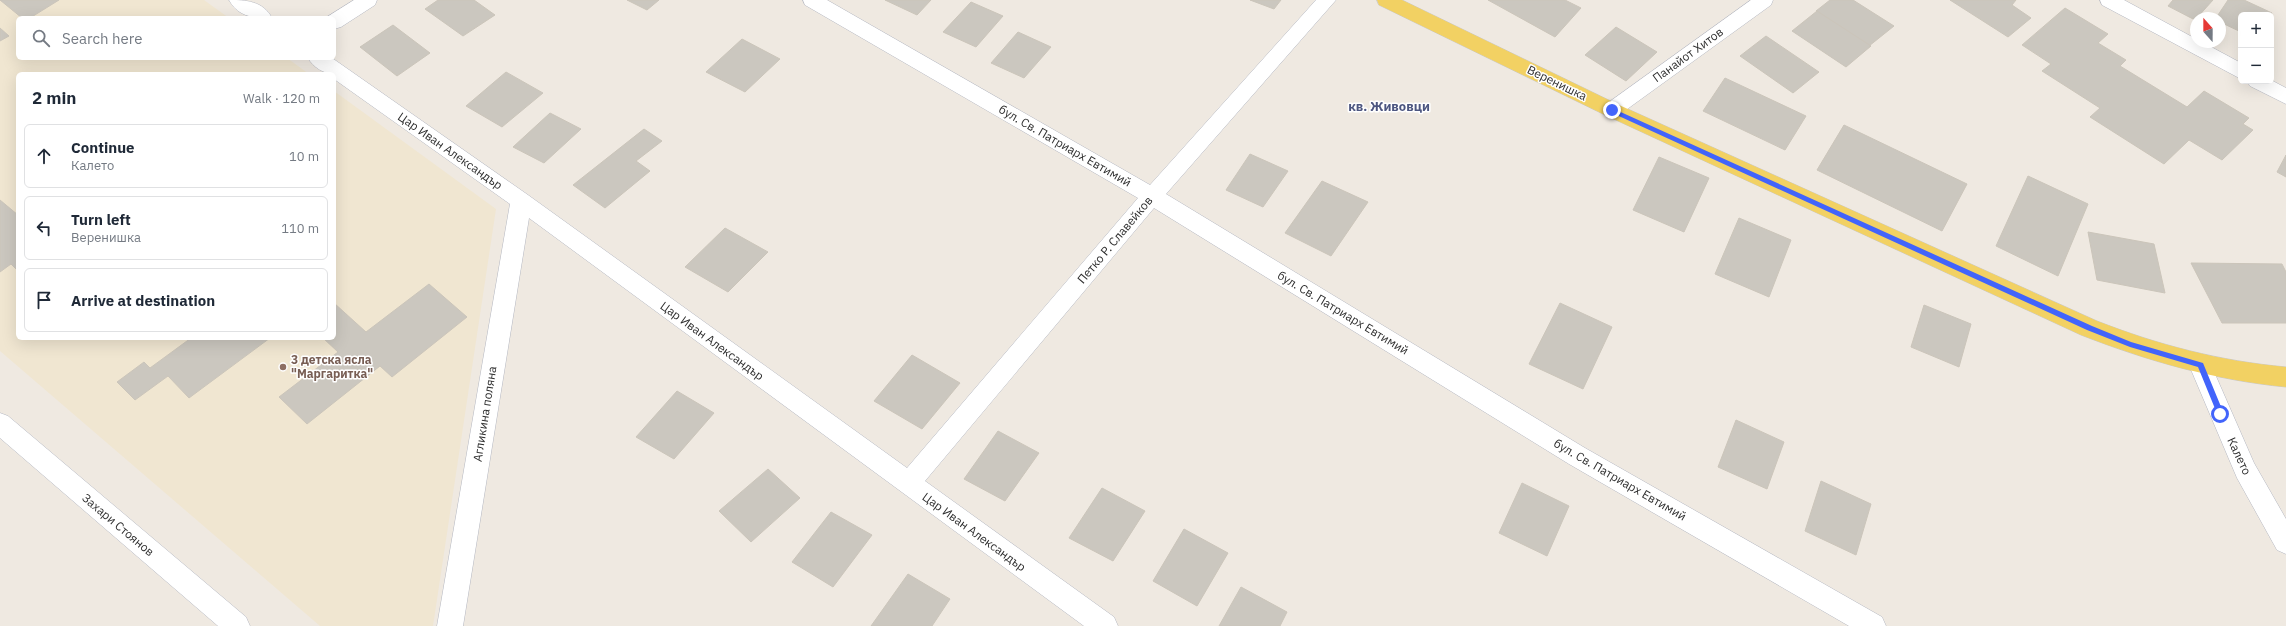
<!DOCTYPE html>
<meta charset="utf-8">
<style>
:root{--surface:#fff;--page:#f6f6f7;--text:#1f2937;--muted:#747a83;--line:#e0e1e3}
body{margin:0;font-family:"IBM Plex Sans",sans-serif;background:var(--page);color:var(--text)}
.controls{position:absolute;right:12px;top:12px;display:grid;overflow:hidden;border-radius:6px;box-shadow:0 4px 16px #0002}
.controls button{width:36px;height:36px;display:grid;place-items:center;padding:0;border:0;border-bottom:1px solid var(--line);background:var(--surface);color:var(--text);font:20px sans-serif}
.compass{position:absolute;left:2190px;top:12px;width:36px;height:36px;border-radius:50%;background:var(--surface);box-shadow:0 4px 16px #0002;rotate:339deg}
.stop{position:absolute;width:12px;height:12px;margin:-9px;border:3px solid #4264fb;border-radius:50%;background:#fff}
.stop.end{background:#4264fb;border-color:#fff;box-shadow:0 1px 4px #0008}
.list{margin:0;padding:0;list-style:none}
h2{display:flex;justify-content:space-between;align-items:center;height:52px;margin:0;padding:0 16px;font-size:17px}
h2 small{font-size:13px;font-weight:400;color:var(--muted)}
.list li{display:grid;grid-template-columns:26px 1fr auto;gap:12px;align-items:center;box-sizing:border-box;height:64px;margin:0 8px 8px;padding:0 8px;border:1px solid var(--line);border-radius:6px}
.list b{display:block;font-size:15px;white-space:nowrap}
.list p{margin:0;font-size:13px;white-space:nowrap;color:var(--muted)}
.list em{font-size:13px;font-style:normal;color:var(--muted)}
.icon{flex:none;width:22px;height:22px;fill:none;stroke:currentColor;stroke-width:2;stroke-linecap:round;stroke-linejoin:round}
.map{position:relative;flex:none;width:2286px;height:626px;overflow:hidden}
.search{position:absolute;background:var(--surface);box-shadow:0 4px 16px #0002;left:16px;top:16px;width:320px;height:44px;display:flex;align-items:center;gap:10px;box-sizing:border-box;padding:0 14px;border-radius:6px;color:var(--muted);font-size:15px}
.panel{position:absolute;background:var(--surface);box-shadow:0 4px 16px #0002;left:16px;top:72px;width:320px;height:268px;border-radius:6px}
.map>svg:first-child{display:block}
.education{fill:#f0e6d1}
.building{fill:#cbc7bf;stroke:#cbc5ba}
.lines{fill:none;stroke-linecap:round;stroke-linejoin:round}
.minor-casing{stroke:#b4b7c1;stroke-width:1}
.major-casing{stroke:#c9c9c9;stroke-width:1}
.minor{fill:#fff;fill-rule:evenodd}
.major{fill:#f2d163;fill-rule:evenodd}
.route{fill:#4264fb}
.education-dot{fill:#8d6e63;stroke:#fff;stroke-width:1.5}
.labels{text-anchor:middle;stroke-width:3;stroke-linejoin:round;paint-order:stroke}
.street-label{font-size:12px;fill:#2e2e2e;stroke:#fff}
.education-label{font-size:12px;font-weight:bold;fill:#785e54;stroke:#fff;text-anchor:start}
.neighbourhood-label{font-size:13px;font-weight:bold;fill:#4d5680;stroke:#fff}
</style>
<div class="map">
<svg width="2286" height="626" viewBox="0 0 2286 626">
<rect width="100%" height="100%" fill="#efe9e1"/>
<path class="education" d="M0,0h204l25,18h-211v40h269l22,16h-291v264h316v-247l162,118 -63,417h-113l-320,-275z"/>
<g class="building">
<path d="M0,0h59l-29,18h-8z"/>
<path d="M438,0h36l21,15 -32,21 -38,-27z"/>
<path d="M627,0h32l-12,10z"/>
<path d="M885,0h46l-14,15z"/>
<path d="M1250,0h31l-7,9z"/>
<path d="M1488,0h77l16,8 -26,29z"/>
<path d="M1830,0h23l41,26 -25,20 -53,-35z"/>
<path d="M1950,0h66l-4,5 19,13 -23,19z"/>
<path d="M2173,0h40l-18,20 -27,-14z"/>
<path d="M2228,0h16l28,13 -1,2h-30v17l-21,-10v-4h-4z"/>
<path d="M971,2l32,14 -27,31 -33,-15z"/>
<path d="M2065,8l43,26 -10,9 28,17 -6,6 67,41 17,-16 45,27 -6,6 10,6 -31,30 -33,-20 -25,24 -74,-47 10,-9 -58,-37 9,-7 -29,-19z"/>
<path d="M1817,11l54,35 -25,21 -54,-36z"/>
<path d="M393,25l37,28 -33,23 -37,-29z"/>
<path d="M1616,27l41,25 -31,29 -41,-26z"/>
<path d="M0,28l9,8 -9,5z"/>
<path d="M1018,32l33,15 -27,31 -33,-15z"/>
<path d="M1766,36l53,36 -26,21 -53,-37z"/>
<path d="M742,39l38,20 -35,33 -39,-20z"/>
<path d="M506,72l37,21 -41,34 -36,-21z"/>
<path d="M1725,78l81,38 -21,34 -82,-39z"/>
<path d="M550,113l31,16 -37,34 -31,-16z"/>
<path d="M1844,125l123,59 -25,47 -125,-61z"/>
<path d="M644,129l18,12 -26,20 14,10 -45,37 -32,-23z"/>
<path d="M1250,154l38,17 -25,36 -37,-17z"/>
<path d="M2286,155v22l-9,-5z"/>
<path d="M1659,157l50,21 -25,54 -51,-22z"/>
<path d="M2028,176l60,28 -30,72 -62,-30z"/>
<path d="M1322,181l46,21 -37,54 -46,-23z"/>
<path d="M0,200l18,15v56l-7,-7 -11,8z"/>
<path d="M1739,218l52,22 -22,57 -54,-23z"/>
<path d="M725,228l43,24 -40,40 -43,-25z"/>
<path d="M2088,232l66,12 11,49 -68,-13z"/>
<path d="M2191,263l91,1 4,8v51h-64z"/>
<path d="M429,284l38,33 -75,60 -12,-11 -73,58 -28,-27 59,-45 -15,-14h11v-35l32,29z"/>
<path d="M1560,303l52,24 -29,62 -54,-25z"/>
<path d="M1924,305l47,19 -12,43 -48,-20z"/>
<path d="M191,338h79l-81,60 -21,-22 -33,24 -18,-18 27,-20 6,6z"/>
<path d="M912,355l48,28 -38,46 -48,-28z"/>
<path d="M677,391l37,22 -40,46 -38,-22z"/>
<path d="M1736,420l48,22 -17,47 -49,-22z"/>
<path d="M998,431l41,22 -34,48 -41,-22z"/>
<path d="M768,469l32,29 -49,44 -32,-31z"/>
<path d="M1821,481l50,23 -15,51 -51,-24z"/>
<path d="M1522,483l47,23 -22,50 -48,-23z"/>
<path d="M1102,488l43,23 -32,50 -44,-23z"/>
<path d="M831,512l41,23 -39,52 -41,-25z"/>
<path d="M1184,529l44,24 -31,53 -44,-25z"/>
<path d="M908,574l42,25 -18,27h-61z"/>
<path d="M1241,587l46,25 -7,14h-61z"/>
</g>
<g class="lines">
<defs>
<g id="minor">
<path d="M229,0c17,0 34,1 43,18 -17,0 -33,0 -43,-18z"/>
<path d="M354,0h23l-2,5 -34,22 -7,2v-11l-7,-1z"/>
<path d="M803,0h24l323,185 166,-185h20l-170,194 419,254 297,169 4,9h-37l-280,-162 -415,-256 -229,273 189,136 4,9h-34l-555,-408 -66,408h-26l73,-422 -176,-125v-5c-10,0 -21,-7 -26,-16h24l196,137 379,273 231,-270 -333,-193z"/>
<path d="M1751,0h22l-2,5 -152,110 -7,3 -7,-3 -3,-5 3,-5z"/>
<path d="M2100,0h24l72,39v3h6l39,21v16l-139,-74z"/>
<path d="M2271,80l15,8v16l-36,-18 -3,-5z"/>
<path d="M2200,355l8,3 46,105 32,56v35l-9,-4 -40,-72 -48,-113 3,-7z"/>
<path d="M0,413l8,3 238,201 4,9h-32l-218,-188z"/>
</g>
<path id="major" d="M1377,0h25l217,105 478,216c61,24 123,40 189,46v20c-72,-7 -138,-26 -205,-52l-476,-220 -226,-110z"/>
</defs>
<use href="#minor" class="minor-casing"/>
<use href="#major" class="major-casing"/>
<use href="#minor" class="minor"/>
<use href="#major" class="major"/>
</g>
<path class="route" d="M1610,109h4l478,217 39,16 72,21 21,51 -1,2h-5l-20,-49 -68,-20 -43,-17 -477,-218z"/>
<circle class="education-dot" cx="283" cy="367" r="4"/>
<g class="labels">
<g class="street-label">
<text transform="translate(1688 55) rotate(-36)" y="4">Панайот Хитов</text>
<text transform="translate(1557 83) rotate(26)" y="4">Веренишка</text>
<text transform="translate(1065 146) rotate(30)" y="4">бул. Св. Патриарх Евтимий</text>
<text transform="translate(450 151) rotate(35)" y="4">Цар Иван Александър</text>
<text transform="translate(1115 240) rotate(-50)" y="4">Петко Р. Славейков</text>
<text transform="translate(1343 313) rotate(31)" y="4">бул. Св. Патриарх Евтимий</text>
<text transform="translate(712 341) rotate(36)" y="4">Цар Иван Александър</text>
<text transform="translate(485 414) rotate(-81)" y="4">Агликина поляна</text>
<text transform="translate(2239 456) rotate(65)" y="4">Калето</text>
<text transform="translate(1620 480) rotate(30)" y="4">бул. Св. Патриарх Евтимий</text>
<text transform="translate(118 525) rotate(40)" y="4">Захари Стоянов</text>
<text transform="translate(974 532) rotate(36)" y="4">Цар Иван Александър</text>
</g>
<g class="education-label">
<text x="291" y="364">3 детска ясла<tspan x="291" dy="14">"Маргаритка"</tspan></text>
</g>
<g class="neighbourhood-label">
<text x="1389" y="111">кв. Живовци</text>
</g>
</g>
</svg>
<div class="controls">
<button>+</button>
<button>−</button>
</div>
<svg class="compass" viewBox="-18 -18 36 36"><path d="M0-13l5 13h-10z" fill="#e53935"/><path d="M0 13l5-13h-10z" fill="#747a83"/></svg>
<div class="stop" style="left:2220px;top:414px"></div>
<div class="stop end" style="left:1612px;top:110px"></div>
<div class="search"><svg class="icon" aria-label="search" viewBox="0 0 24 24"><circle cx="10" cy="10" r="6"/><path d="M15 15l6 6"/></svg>Search here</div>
<section class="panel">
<h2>2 min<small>Walk · 120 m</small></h2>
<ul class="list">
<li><svg class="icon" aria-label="ahead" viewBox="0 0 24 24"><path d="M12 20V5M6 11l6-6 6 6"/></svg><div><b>Continue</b><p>Калето</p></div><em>10 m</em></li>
<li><svg class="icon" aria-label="left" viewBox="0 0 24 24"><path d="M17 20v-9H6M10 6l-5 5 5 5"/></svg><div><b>Turn left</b><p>Веренишка</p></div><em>110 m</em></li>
<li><svg class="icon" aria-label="arrive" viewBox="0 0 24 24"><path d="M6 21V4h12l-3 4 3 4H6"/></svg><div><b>Arrive at destination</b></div></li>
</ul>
</section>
</div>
